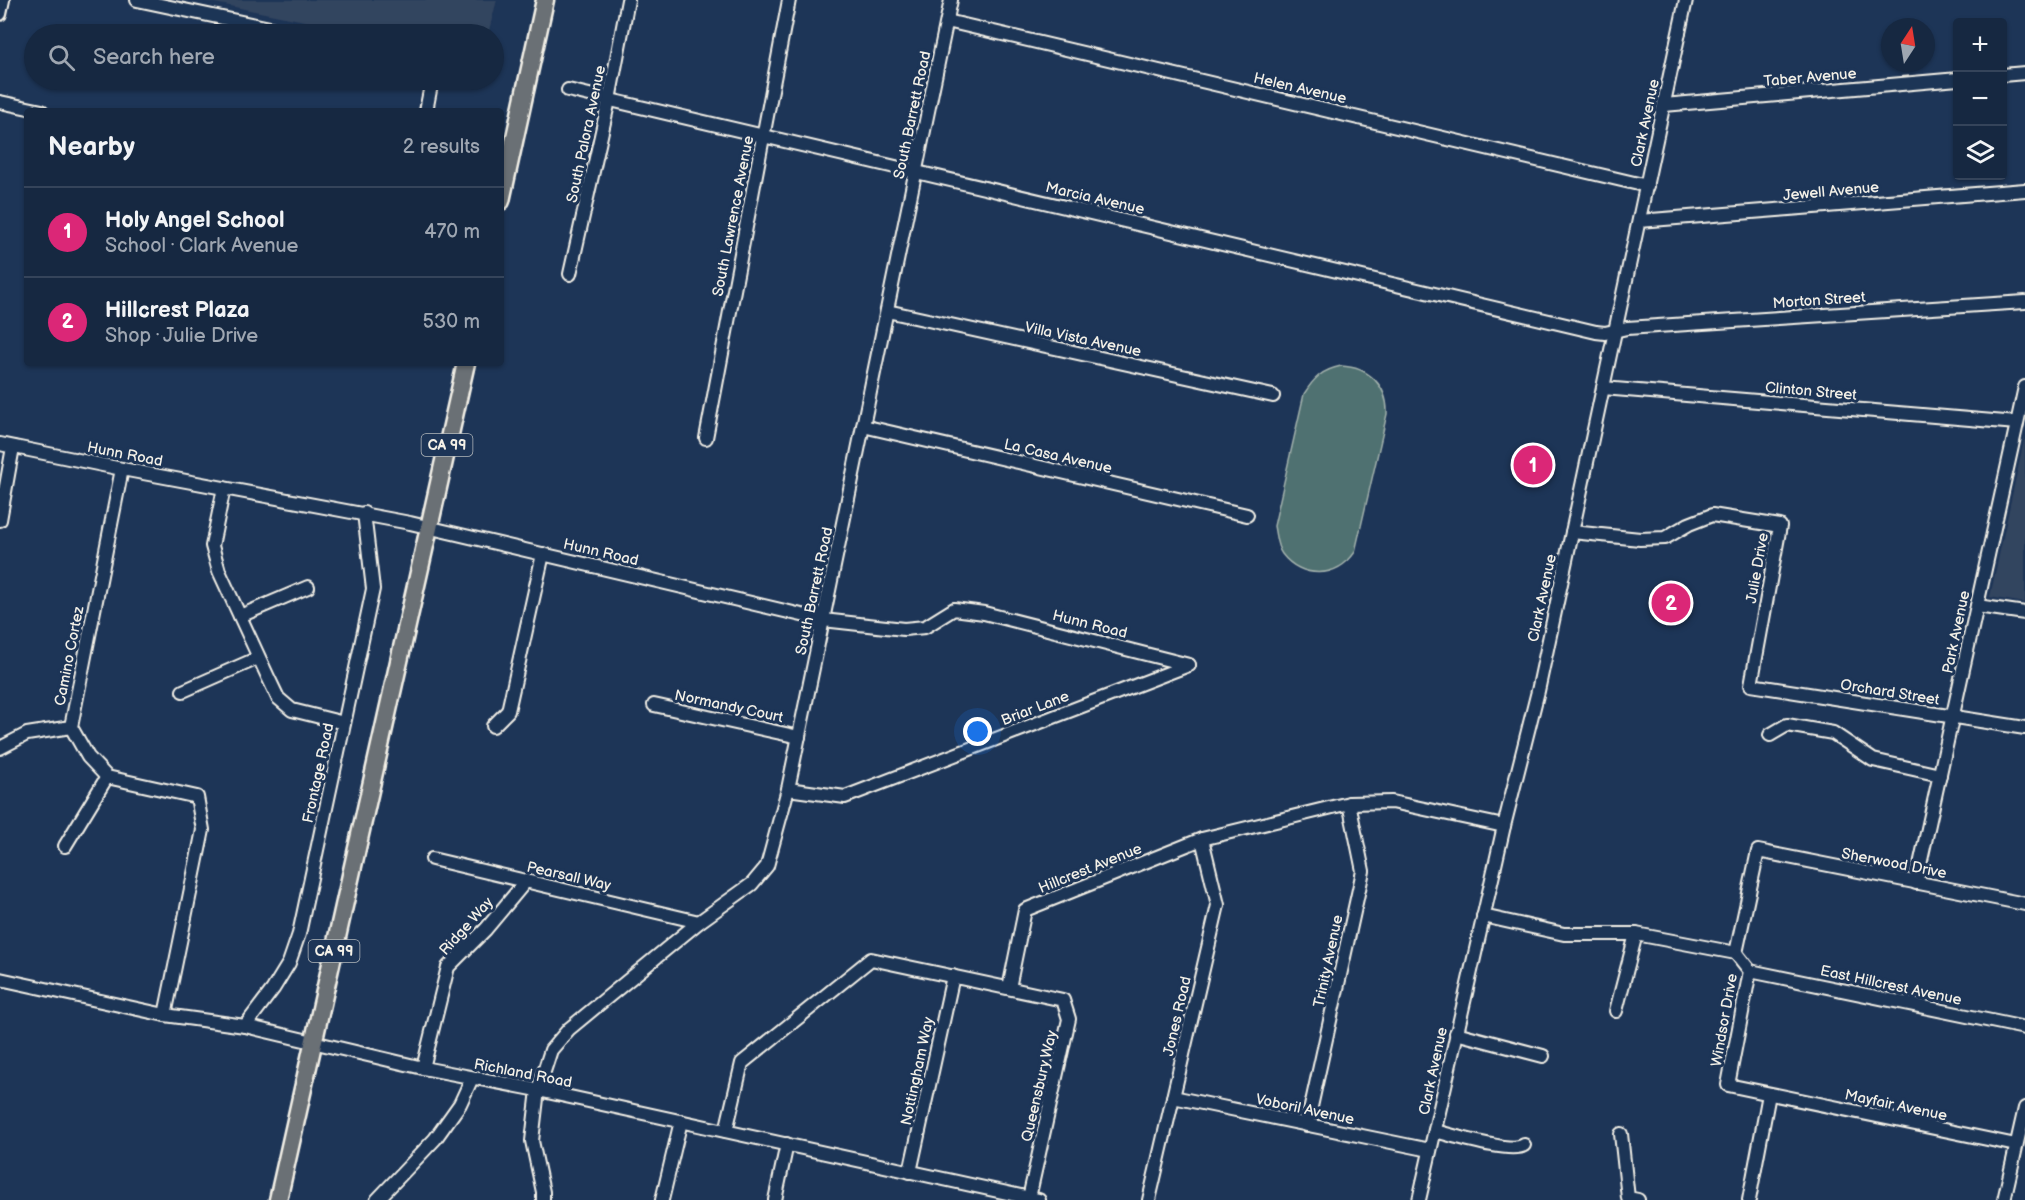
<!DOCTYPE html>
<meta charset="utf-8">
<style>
:root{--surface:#162841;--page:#23344c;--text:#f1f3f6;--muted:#9ea6b1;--line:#35445a;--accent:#db2777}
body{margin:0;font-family:"Balsamiq Sans",sans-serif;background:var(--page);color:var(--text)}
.controls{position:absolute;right:18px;top:18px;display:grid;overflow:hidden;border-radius:6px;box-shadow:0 2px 4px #0004}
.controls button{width:54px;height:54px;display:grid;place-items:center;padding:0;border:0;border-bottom:2px solid var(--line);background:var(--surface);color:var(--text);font:30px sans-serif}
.compass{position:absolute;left:1881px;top:18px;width:54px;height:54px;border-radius:50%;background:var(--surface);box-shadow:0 2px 4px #0004;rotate:12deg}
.you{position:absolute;left:978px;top:732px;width:21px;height:21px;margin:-15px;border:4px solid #fff;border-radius:50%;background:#1a73e8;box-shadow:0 0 0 9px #1a73e833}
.badge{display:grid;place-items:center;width:39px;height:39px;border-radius:50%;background:var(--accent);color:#fff;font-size:20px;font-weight:700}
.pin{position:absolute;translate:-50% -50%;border:3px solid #fff;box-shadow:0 2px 6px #0006}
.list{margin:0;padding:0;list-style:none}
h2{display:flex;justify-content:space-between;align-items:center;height:78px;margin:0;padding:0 24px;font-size:26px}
h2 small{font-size:20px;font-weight:400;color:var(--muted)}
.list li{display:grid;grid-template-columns:39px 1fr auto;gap:18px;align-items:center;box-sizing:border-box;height:90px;padding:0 24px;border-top:2px solid var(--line)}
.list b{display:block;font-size:22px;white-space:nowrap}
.list p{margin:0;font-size:20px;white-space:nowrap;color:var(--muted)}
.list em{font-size:20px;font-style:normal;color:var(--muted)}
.icon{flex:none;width:33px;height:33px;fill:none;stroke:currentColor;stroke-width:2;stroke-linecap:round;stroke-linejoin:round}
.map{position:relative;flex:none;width:2025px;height:1200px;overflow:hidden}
.search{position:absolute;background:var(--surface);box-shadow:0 2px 4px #0004;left:24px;top:24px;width:480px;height:66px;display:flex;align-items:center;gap:15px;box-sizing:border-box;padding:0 21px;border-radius:33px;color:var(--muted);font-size:22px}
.panel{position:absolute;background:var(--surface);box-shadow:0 2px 4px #0004;left:24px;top:108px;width:480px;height:258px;border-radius:6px}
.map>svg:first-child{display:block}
.built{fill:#33445e}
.garden{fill:#507171;stroke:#a2b1ac;stroke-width:1.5}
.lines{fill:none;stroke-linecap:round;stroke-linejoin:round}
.minor-casing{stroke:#f4f1e8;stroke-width:16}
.highway-casing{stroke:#f4f1e8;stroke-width:21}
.minor{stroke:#1d3557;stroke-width:12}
.highway{stroke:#6b7074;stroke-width:16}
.labels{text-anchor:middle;stroke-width:6;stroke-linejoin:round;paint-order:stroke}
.shield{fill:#1d3557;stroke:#b4b9bc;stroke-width:1.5}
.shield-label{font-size:14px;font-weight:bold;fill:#f4f1e8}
.street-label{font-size:15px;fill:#f4f1e8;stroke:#1d3557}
</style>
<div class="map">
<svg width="2025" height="1200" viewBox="0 0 2025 1200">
<rect width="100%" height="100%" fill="#1d3557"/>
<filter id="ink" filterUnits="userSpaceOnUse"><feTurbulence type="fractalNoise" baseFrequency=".0167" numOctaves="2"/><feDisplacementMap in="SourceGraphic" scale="12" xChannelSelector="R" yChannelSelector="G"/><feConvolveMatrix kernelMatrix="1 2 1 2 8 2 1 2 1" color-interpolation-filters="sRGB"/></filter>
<g filter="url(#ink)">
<g class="built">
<path d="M200,0h297l-9,34h-119z"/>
<path d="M2025,436v167l-35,-6z"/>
</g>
<path class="garden" d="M1341,366c28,1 47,20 46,48l-32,138c-18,27 -54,27 -73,2 -6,-8 -6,-19 -8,-28l30,-132c10,-16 18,-24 37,-28z"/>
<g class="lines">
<defs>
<g id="minor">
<path d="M137,0l161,34"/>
<path d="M0,14l3,-14"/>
<path d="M947,21l700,165"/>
<path d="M2002,75l23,-2"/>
<path d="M568,90l1028,242 9,1 22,-5 398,-26"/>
<path d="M0,102l42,9"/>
<path d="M1664,105l294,-26"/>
<path d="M426,111l6,-31"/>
<path d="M1639,221l386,-31"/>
<path d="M570,274l39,-174 19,-100"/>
<path d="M887,311l386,85"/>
<path d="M1603,388l414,35"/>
<path d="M863,426l384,89"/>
<path d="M706,438l83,-438"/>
<path d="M0,444l122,25 288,54 413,97 81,9 21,-2 29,-18 30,4 205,52"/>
<path d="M122,469l-51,258 17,30 19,20 90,20 6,33 -38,185"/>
<path d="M224,488l-12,58 7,25 49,106 10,21 14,12 52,13"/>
<path d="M0,520l13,-73"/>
<path d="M1572,532l68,7 25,-1 24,-14 23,-9 68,11 -29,159 274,43"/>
<path d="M1977,606l48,7"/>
<path d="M240,616l68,-29"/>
<path d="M183,691l75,-33"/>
<path d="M654,705l145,32"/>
<path d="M493,726l15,-15 35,-157"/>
<path d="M1770,735l17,-10 46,8 40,27 67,15"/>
<path d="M0,748l27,-14 44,-7"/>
<path d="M788,789l57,8 344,-132"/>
<path d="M65,846l42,-69"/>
<path d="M432,859l267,63"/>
<path d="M1916,883l109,-496"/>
<path d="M1483,916l81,18h72l100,19"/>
<path d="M1750,971l275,57"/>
<path d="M0,979l165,36 80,11 178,42 115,22 501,110"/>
<path d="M1009,988l16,-78 177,-71 147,-36 43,-1 112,24"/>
<path d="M1616,1011l20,-77"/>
<path d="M245,1026l28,-37 16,-26 10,-29 74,-345 -9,-76"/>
<path d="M1456,1033l87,23"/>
<path d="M423,1068l25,-101 38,-38 40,-48"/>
<path d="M1173,1097l257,53"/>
<path d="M1307,1125l56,-254 -14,-68"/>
<path d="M726,1131l16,-68 129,-104 192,41 6,19 -40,179"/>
<path d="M1435,1131c17,4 77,23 89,14"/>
<path d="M1621,1134l7,64 10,2"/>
<path d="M2016,1145l-288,-60 22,-114 -14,-18 22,-102 267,53"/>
<path d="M910,1172l43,-196"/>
<path d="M377,1200l58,-61 25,-35 12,-26"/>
<path d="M543,1200v-8l-11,-51 6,-51 13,-40 18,-21 130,-107 53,-38 15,-18 21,-77 163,-789"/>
<path d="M662,1200l19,-79"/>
<path d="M775,1200l12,-56"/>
<path d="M1149,1200l69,-295 -16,-66"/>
<path d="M1419,1200l85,-374 34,-135 148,-691"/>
<path d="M1749,1200l20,-106"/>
<path d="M2004,1200l21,-92"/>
</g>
<g id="highway">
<path d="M501,201l44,-201"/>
<path d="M278,1200l188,-837"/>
</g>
</defs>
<use href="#minor" class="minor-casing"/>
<use href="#highway" class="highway-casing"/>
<use href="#minor" class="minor"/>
<use href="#highway" class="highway"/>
</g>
</g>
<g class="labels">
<g class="shield">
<rect x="421.5" y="434" width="51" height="22" rx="4.5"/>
<rect x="308.5" y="940" width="51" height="22" rx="4.5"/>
</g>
<g class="shield-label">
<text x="447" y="450">CA 99</text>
<text x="334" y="956">CA 99</text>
</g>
<g class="street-label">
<text transform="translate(1810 77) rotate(-5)" y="5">Taber Avenue</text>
<text transform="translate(1300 88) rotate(13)" y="5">Helen Avenue</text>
<text transform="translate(912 115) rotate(-78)" y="5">South Barrett Road</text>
<text transform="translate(1645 123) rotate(-78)" y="5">Clark Avenue</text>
<text transform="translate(586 134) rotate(-78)" y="5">South Palora Avenue</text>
<text transform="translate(1831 191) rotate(-5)" y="5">Jewell Avenue</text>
<text transform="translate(1095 198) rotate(13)" y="5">Marcia Avenue</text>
<text transform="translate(733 216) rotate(-79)" y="5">South Lawrence Avenue</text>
<text transform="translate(1819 300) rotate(-4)" y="5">Morton Street</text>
<text transform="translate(1083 339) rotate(12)" y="5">Villa Vista Avenue</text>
<text transform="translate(1811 391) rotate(5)" y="5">Clinton Street</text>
<text transform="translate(125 454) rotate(11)" y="5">Hunn Road</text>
<text transform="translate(1058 456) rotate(13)" y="5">La Casa Avenue</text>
<text transform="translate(601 552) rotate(13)" y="5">Hunn Road</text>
<text transform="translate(1757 568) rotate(-80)" y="5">Julie Drive</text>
<text transform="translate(814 591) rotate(-78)" y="5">South Barrett Road</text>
<text transform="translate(1542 598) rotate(-78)" y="5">Clark Avenue</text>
<text transform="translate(1090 624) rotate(14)" y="5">Hunn Road</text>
<text transform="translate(1956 632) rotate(-78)" y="5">Park Avenue</text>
<text transform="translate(69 656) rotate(-79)" y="5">Camino Cortez</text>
<text transform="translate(1890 692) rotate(9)" y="5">Orchard Street</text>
<text transform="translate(729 706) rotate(12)" y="5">Normandy Court</text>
<text transform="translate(1035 708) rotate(-21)" y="5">Briar Lane</text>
<text transform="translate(318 773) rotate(-78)" y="5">Frontage Road</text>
<text transform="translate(1894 863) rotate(11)" y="5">Sherwood Drive</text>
<text transform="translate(1090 868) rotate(-22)" y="5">Hillcrest Avenue</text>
<text transform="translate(569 876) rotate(13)" y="5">Pearsall Way</text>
<text transform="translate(466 926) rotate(-48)" y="5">Ridge Way</text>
<text transform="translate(1328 961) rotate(-78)" y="5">Trinity Avenue</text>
<text transform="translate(1891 985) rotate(12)" y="5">East Hillcrest Avenue</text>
<text transform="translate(1177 1016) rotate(-77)" y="5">Jones Road</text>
<text transform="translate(1724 1020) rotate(-80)" y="5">Windsor Drive</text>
<text transform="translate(917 1071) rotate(-78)" y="5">Nottingham Way</text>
<text transform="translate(1433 1071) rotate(-78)" y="5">Clark Avenue</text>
<text transform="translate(523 1073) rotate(11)" y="5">Richland Road</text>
<text transform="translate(1039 1086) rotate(-77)" y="5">Queensbury Way</text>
<text transform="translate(1896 1105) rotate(12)" y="5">Mayfair Avenue</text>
<text transform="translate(1305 1109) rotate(12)" y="5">Voboril Avenue</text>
</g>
</g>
</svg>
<div class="controls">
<button>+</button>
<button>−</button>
<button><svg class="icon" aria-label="layers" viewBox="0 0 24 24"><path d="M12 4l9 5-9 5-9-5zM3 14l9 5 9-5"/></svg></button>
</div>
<svg class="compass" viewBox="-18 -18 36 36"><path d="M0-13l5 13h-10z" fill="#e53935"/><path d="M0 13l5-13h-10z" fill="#9ea6b1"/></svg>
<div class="you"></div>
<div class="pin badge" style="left:1533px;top:465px">1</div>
<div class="pin badge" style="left:1671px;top:603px">2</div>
<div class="search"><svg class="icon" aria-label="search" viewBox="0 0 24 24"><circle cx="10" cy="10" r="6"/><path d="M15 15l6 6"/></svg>Search here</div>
<section class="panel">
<h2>Nearby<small>2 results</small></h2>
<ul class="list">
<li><span class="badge">1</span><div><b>Holy Angel School</b><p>School · Clark Avenue</p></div><em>470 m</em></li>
<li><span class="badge">2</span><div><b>Hillcrest Plaza</b><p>Shop · Julie Drive</p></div><em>530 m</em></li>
</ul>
</section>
</div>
